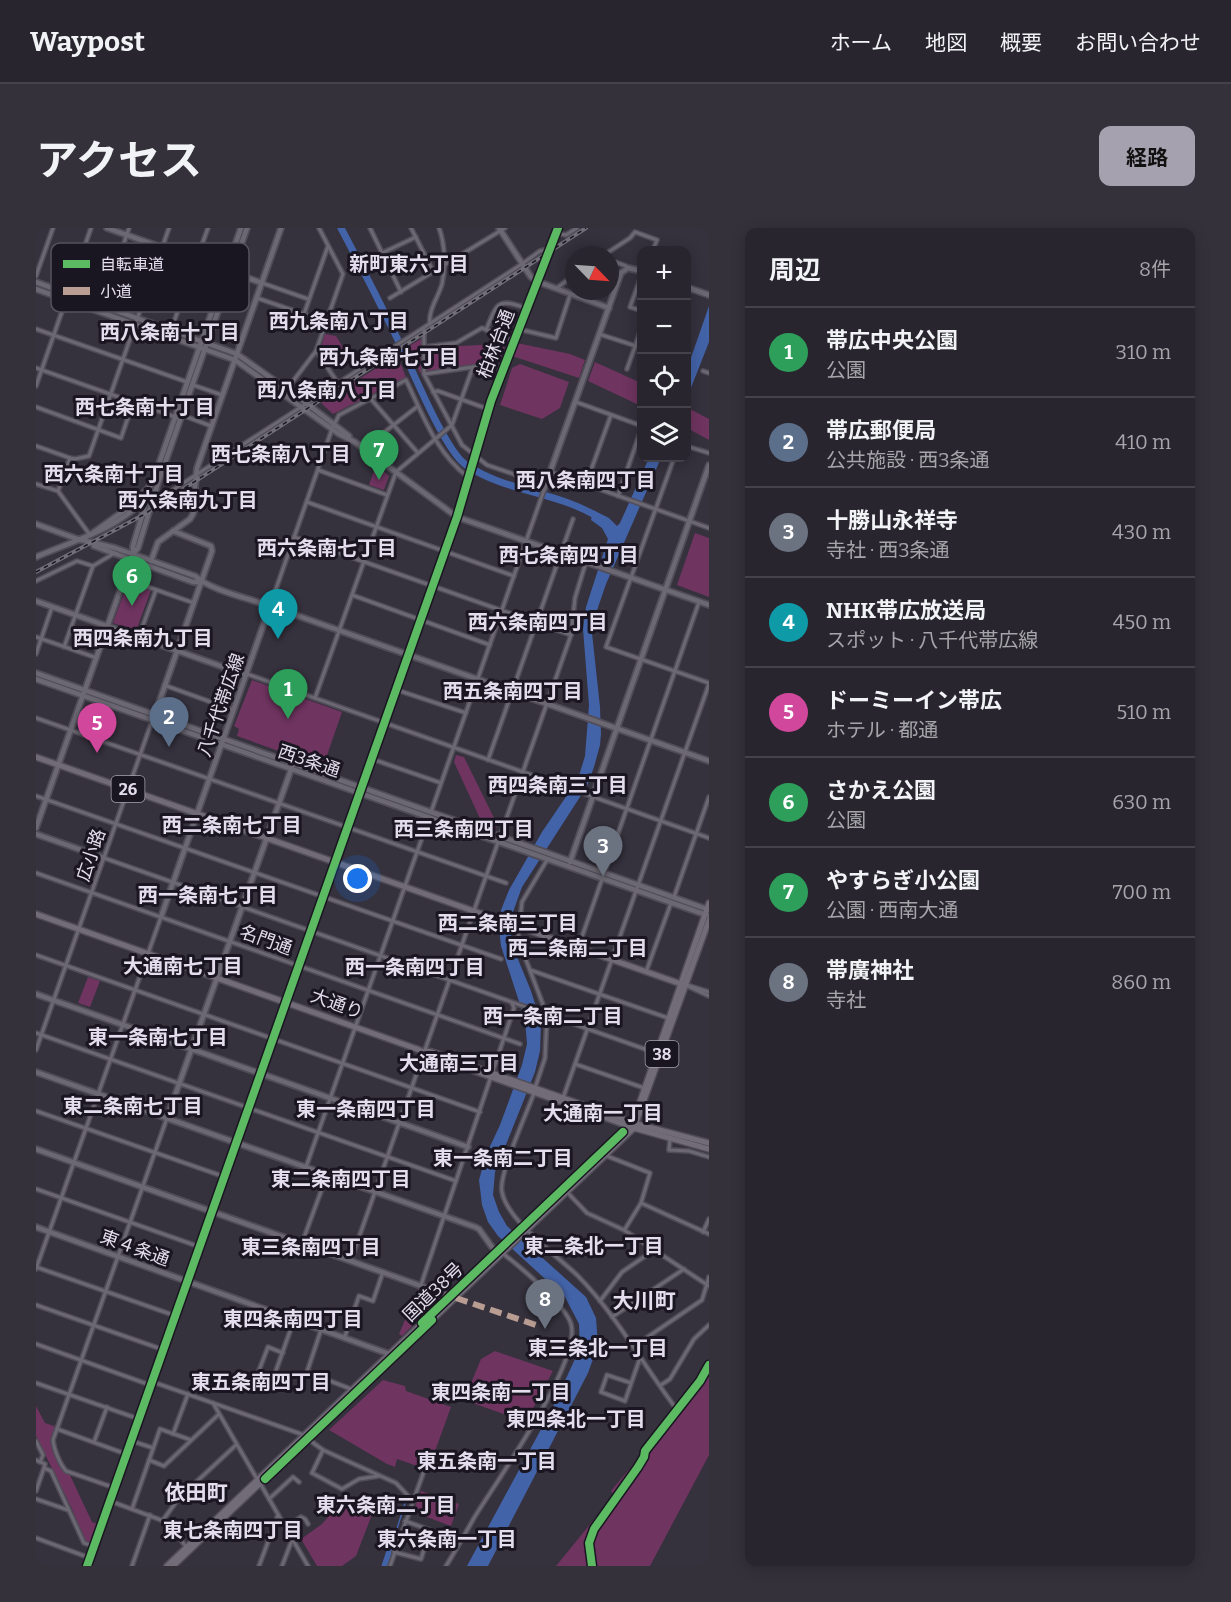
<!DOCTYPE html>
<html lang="ja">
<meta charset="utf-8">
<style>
:root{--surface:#28252e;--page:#34313a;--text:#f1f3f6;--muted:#a5a5aa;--line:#44424a;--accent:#a6a1af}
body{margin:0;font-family:Bitter,"Noto Sans JP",serif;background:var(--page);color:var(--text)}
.controls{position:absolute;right:18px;top:18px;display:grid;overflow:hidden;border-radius:12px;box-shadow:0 3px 15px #0003}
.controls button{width:54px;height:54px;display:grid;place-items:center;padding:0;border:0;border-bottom:2px solid var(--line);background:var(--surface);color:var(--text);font:30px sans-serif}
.compass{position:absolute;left:529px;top:18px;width:54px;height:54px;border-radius:50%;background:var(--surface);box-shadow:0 3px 15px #0003;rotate:115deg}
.you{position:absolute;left:322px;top:651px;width:21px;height:21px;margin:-15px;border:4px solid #fff;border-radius:50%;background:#1a73e8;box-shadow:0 0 0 9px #1a73e833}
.badge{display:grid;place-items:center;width:39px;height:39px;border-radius:50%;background:var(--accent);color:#fff;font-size:20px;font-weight:700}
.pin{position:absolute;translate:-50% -50px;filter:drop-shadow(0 2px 3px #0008)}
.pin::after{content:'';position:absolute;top:32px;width:21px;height:18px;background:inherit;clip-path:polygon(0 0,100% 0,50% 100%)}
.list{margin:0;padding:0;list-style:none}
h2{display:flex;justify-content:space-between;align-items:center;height:78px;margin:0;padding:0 24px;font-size:26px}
h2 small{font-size:20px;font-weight:400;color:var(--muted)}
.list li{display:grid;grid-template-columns:39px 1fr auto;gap:18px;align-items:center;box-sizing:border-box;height:90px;padding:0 24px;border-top:2px solid var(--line)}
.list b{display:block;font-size:22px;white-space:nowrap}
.list p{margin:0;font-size:20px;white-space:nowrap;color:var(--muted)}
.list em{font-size:20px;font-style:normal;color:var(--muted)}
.icon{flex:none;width:33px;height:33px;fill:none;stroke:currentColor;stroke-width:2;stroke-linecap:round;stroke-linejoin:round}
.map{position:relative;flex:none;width:673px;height:1338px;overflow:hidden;border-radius:12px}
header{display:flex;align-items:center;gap:36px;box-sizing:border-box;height:84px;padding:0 30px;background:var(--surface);border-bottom:2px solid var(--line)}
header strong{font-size:28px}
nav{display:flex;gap:33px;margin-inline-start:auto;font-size:21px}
.intro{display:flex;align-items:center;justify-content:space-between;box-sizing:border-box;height:144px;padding:0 36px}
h1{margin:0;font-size:42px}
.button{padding:15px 27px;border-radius:12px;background:var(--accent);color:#111;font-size:21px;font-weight:700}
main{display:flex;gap:36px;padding:0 36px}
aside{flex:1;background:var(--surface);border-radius:12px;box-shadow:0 3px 15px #0003}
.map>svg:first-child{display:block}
.green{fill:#6f3460}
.water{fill:#4363a8}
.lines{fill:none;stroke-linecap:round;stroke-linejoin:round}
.stream{stroke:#4363a8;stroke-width:1.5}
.river{stroke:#4363a8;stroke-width:7}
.minor-casing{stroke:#514d58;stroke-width:6}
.tertiary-casing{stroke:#514d58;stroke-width:8}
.secondary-casing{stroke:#514d58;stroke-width:8}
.primary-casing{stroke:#514d58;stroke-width:8}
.trunk-casing{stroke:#514d58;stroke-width:8}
.minor{stroke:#6c6873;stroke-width:3}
.tertiary{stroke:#6c6873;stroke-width:4.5}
.secondary{stroke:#6c6873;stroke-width:4.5}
.primary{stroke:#716b78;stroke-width:5}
.trunk{stroke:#726c79;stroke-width:5}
.rail-casing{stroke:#716e78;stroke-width:4}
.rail{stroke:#1a1621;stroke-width:1.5;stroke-dasharray:4.5;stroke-linecap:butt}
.quiet{stroke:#b99d93;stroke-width:6;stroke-dasharray:12 6;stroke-linecap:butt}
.cycleway-casing{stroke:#1a1621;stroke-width:11}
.cycleway{stroke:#5cba63;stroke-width:8}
.labels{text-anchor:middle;stroke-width:6;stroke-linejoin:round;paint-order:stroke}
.shield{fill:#1a1621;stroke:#a7a1b0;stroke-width:1.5}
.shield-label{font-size:16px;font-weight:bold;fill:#e3dded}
.street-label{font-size:18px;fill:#e3dded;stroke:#1a1621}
.neighbourhood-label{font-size:20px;font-weight:bold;fill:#e3dded;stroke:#1a1621}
.quarter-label{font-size:21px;font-weight:bold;fill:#e3dded;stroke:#1a1621}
.key{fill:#1a1621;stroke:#56525e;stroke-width:1.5}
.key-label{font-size:16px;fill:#e3dded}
</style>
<header>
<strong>Waypost</strong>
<nav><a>ホーム</a><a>地図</a><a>概要</a><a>お問い合わせ</a></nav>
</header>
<div class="intro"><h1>アクセス</h1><a class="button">経路</a></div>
<main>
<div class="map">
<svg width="673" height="1338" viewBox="0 0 673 1338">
<rect width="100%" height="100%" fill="#35313d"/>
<g class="green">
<path d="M289,106l11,2 10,16 -17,12 -9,-14z"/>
<path d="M385,111l1,9 76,-4 7,2 -6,16 -79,11 -11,-27z"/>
<path d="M481,115l53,11 15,6 -6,18 -67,-22z"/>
<path d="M361,127l9,22 -73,37 -12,-11z"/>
<path d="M559,134l46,21v23l-53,-25z"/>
<path d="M484,136l49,18 -9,26 -18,11 -42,-14 12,-37z"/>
<path d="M654,181l19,10v21l-22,-12v-12z"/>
<path d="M340,237l13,11 -5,14 -15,-5z"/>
<path d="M659,305l14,5v59l-32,-12z"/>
<path d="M92,354l23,8 -15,41 -23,-8z"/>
<path d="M216,452l90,32 -19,55 -86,-31 2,-7 -5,-3z"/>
<path d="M420,527l8,2 33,67 -1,5 -14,-6 -28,-61z"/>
<path d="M52,749l12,4 -10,26 -12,-4z"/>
<path d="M383,1059l23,9 -40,40 -3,-2z"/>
<path d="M459,1123l58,20 -24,45 -8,4 -57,-20 17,-41z"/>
<path d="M673,1137v90l-59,111h-94l58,-71 -3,-4c33,-40 72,-80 98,-126z"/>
<path d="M347,1152l22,6 1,5 45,16 -21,58 -7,3 -26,-9 -2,8 -8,-3 -58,-34z"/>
<path d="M0,1178l9,17 12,4 -6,16 12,28 6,2 23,49 5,2 -7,20 -5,-3 -13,-32 -36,-73z"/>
<path d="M385,1263l38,13 -8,22 -38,-14z"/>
<path d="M315,1270l19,10 3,4 -17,44 -14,10h-25l-16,-27 21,-15 20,-23z"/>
</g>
<g class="water">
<path d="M673,78v36l-22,56v-29z"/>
<path d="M613,230h12l-55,126 -12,35 -2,14 8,74 1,27 -1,11 -6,22 -7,19 -65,101 -9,25 -2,23 2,12 18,44 10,32 -1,28 -5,21 -40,100 -2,23 6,17 8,14 79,71 10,21 2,27 -10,28 -100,193h-21l85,-157 28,-61 -1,-24 -14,-27 -67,-61 -10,-14 -6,-17 -3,-25 7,-25 14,-30 22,-60 5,-21 -2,-24 -24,-74 -2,-17 2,-19 8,-20 33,-58 36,-53 7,-23 4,-51 -6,-76 3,-22 22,-68 -6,-11 -11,-8 2,-10 16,8 8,8 3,-3z"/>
</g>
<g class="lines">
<path class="stream" d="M355,1320l15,-48"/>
<g class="river">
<path d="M305,0c19,36 38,73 56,110 14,28 47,112 69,127 40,27 92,27 132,52"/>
<path d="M349,1338l6,-18"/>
</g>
<defs>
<g id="minor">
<path d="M334,0l31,64"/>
<path d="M375,0l22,43"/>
<path d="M520,5l10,2 11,-7"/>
<path d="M346,25l34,-16"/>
<path d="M568,27l26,-17 5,-6 22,8 -4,10"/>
<path d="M574,32l16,6 2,2"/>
<path d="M606,46l-12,33 12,4"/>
<path d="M0,48l17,-48"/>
<path d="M226,55l46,16"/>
<path d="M521,60l17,-13"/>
<path d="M221,70l70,24"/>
<path d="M354,70l115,-70"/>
<path d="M650,72l4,-12"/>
<path d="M67,78l26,-78"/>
<path d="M268,86l24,-68"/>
<path d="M394,96c-2,-14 8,-26 12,-40 4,-17 3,-40 -3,-56"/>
<path d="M0,101l151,53"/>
<path d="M388,101v45l38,71 25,20 59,20"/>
<path d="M482,101l38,9 14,-43"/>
<path d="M135,102l37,-102"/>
<path d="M450,102c11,-26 11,-33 39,-22"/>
<path d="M563,106l43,14"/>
<path d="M388,119l32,-4 26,-15 31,12"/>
<path d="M280,123l22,32"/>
<path d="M0,140l145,51"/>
<path d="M591,141l15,-42"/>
<path d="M667,143l6,2"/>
<path d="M388,146l49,-7 30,-1"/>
<path d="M157,157l29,10"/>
<path d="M0,158l55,-158"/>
<path d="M251,161l29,-38 27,-77 -24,-46"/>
<path d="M397,164l5,-1 50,18"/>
<path d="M334,170l48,55"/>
<path d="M540,174l66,24"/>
<path d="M0,179l85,31 12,-35"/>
<path d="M146,187l29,11"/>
<path d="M0,218l34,12 -12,33"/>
<path d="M650,218l23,7"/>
<path d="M328,220l54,-42"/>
<path d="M34,230l5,1 14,-3 80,-228"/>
<path d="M638,230l-68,189 103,36"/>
<path d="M282,242l69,25"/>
<path d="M515,244l158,56"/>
<path d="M0,256l22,7 32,44"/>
<path d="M550,256l25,-69"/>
<path d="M112,267l6,-1 8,3 360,-233 18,-13 9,-2"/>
<path d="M582,268l24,-69"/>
<path d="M271,274l207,74"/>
<path d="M258,309l277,98"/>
<path d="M89,351l69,24"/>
<path d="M0,353l41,-20 16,5"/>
<path d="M316,367l138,50"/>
<path d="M234,378l62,-177 7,-14 67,-35c17,35 30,73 62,97"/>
<path d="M103,408l17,-46"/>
<path d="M0,409l61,21"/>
<path d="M28,419l29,-81 20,-12"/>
<path d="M0,426l16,-47"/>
<path d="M211,446l462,164"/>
<path d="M128,457l69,25"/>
<path d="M361,462l69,23"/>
<path d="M279,470l81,-226 56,-47 21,-58"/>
<path d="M0,490l470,165"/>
<path d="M336,531l69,24"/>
<path d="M452,532l85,-241"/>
<path d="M0,568l465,163"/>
<path d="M395,584l113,-322"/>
<path d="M68,630l552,195"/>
<path d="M0,645l484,171"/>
<path d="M638,669l35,-100"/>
<path d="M542,720l121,-346"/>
<path d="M0,727l444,157"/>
<path d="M494,742l138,48"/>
<path d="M610,744l25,-69"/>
<path d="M649,757l24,11"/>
<path d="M651,757l22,7"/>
<path d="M0,805l420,148"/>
<path d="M0,822l116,-329"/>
<path d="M539,836l69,24"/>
<path d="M499,860l10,-30 2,-43 -29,-76 4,-37 25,-42"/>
<path d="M498,865c-7,20 -36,82 -32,99 5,28 54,63 75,83 40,40 67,92 101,136"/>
<path d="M527,870l146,-414"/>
<path d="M0,883l189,66"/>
<path d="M634,911l-1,11 20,1 20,6"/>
<path d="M571,928l43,17 -9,30 -16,26"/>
<path d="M270,939l123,-349"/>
<path d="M0,961l164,58"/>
<path d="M531,964l20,21 37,17 85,56"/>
<path d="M605,975l68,31"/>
<path d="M667,1004l6,-13"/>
<path d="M266,1015l25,-68"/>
<path d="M315,1032l220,-625 4,-37 11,-36"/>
<path d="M0,1039l140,49"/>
<path d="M0,1041l125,-352"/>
<path d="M385,1057l93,-277 -2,-5"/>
<path d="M564,1073l22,-29 32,-22"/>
<path d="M0,1077l128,45"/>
<path d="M576,1089l72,-48"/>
<path d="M285,1102l-14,42 44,17"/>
<path d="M309,1108l14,-40 14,5 10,-29"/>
<path d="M0,1116l114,41"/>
<path d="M597,1119l69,-47 7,-23"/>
<path d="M247,1125l-15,-6 -10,26 15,6 21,-59"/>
<path d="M117,1154l151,53"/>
<path d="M0,1155l103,36"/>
<path d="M595,1155l-24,-8 -6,17 24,9 15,-43"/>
<path d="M625,1157l9,-6 24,-40 15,-14"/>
<path d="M177,1175l44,76"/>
<path d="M21,1201l69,25"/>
<path d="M137,1206l15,-40"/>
<path d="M272,1211l15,11 73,33 17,18"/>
<path d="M0,1213l7,14 -3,7"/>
<path d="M96,1213l21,7"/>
<path d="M58,1214l13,-35"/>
<path d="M287,1222l-11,23 30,16 17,-10 20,-3"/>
<path d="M0,1232l9,4 -1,4 7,3 33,72 9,3"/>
<path d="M113,1232l15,6 55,-52"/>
<path d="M225,1257l47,81"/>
<path d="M79,1260l-49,-17c-6,-7 -12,-21 -13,-31l114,-322"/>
<path d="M0,1263l8,-23"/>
<path d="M0,1271l32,11"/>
<path d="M233,1271l24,-22 6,5"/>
<path d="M74,1273l59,22 17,24"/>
<path d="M96,1281l28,-80 31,11"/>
<path d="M127,1292l16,-22 57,-53"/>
<path d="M249,1301l16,-12 4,2 3,5"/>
<path d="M0,1310l54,20"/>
<path d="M358,1324l27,7 9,-29 -25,-9"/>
<path d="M96,1338l18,-51"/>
<path d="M223,1338l19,-51"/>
<path d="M246,1338l10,-26"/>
<path d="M354,1338l34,-95"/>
<path d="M410,1338c10,-16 19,-32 28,-48 22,-36 108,-156 97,-194 -6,-20 -53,-59 -70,-72"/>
</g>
<g id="tertiary">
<path d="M71,0l155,55"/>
<path d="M463,0l32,49 5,4 73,27"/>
<path d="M0,54l201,72 69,49 43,33"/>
<path d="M650,59l23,8"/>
<path d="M0,61l199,71 104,74 16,8 102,75 252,88"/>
<path d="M508,261l77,-216 7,-5 14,3"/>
<path d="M54,307l42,-30 20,-21 89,-256"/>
<path d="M97,326v-8l14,-47"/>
<path d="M0,329c39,-17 84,-28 112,-62"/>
<path d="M115,333l7,-19 32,-23 3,-5 3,-10 -1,-17 2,-19 84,-240"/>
<path d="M0,373l210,74"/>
<path d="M234,378l439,155"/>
<path d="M0,445l673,237"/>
<path d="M0,451l673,237"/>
<path d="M119,486l57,-163 -1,-5 -38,-15"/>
<path d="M0,600l97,-274 5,-6 19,-62 90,-258"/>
<path d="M0,606l68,24"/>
<path d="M534,634l139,-397"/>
<path d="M125,689l36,-103"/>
<path d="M0,766l432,153"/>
<path d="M0,844l439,155 4,2 18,25"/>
<path d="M131,890l125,-351"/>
<path d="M0,921l416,148"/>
<path d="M0,999l356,128"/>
<path d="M51,1338l370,-1049 34,-116 67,-173"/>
</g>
<g id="secondary">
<path d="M0,296l44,16"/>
<path d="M42,311l37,9 80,28c17,15 53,22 75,30l-73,208"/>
<path d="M58,318l99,36h8"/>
</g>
<path id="primary" d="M0,529l648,228"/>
<g id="trunk">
<path d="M0,686l381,135 13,6 204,73 75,21"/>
<path d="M390,823l6,1 205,72 72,19"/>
<path d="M131,1338l466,-444 76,-219"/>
<path d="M137,1338l461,-438 75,-208"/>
</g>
</defs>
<use href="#minor" class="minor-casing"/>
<use href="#tertiary" class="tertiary-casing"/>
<use href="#secondary" class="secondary-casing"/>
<use href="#primary" class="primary-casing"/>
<use href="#trunk" class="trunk-casing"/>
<use href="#minor" class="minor"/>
<use href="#tertiary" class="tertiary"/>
<use href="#secondary" class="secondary"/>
<use href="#primary" class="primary"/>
<use href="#trunk" class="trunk"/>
<defs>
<path id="rail" d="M0,344l107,-57 443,-287"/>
</defs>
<use href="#rail" class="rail-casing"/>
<use href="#rail" class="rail"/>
<path class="quiet" d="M420,1070l80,27"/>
<defs>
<g id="cycleway">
<path d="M386,1095l201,-191"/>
<path d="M229,1251l167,-159"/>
<path d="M51,1338l370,-1049 34,-116 67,-173"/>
<path d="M556,1338l-3,-23 5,-14 44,-62 6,-10 1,-6 55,-70 9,-16"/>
</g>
</defs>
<use href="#cycleway" class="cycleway-casing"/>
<use href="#cycleway" class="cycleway"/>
</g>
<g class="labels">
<g class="shield">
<rect x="75.5" y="548" width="33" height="26" rx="4.5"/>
<rect x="609.5" y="813" width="33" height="26" rx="4.5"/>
</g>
<g class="shield-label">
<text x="92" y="567">26</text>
<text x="626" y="832">38</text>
</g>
<g class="street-label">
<text transform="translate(460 116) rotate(-69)" y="6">柏林台通</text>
<text transform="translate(185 477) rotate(-71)" y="6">八千代帯広線</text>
<text transform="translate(273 533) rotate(19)" y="6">西3条通</text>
<text transform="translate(55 627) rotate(-71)" y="6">広小路</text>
<text transform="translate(230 712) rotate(20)" y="6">名門通</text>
<text transform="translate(301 776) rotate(20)" y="6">大通り</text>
<text transform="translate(99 1020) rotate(20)" y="6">東４条通</text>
<text transform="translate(397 1064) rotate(-44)" y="6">国道38号</text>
</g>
<g class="neighbourhood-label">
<text x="373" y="43">新町東六丁目</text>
<text x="303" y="100">西九条南八丁目</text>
<text x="134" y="111">西八条南十丁目</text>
<text x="353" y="136">西九条南七丁目</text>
<text x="291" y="169">西八条南八丁目</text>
<text x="109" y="186">西七条南十丁目</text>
<text x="245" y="233">西七条南八丁目</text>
<text x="78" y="253">西六条南十丁目</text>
<text x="550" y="259">西八条南四丁目</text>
<text x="152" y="279">西六条南九丁目</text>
<text x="291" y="327">西六条南七丁目</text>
<text x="533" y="334">西七条南四丁目</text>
<text x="502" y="401">西六条南四丁目</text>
<text x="107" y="417">西四条南九丁目</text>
<text x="477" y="470">西五条南四丁目</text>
<text x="522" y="564">西四条南三丁目</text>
<text x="196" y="604">西二条南七丁目</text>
<text x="428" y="608">西三条南四丁目</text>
<text x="172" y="674">西一条南七丁目</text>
<text x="472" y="702">西二条南三丁目</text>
<text x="542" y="727">西二条南二丁目</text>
<text x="147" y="745">大通南七丁目</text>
<text x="379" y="746">西一条南四丁目</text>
<text x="517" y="795">西一条南二丁目</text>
<text x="122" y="816">東一条南七丁目</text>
<text x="423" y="842">大通南三丁目</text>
<text x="97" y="885">東二条南七丁目</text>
<text x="330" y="888">東一条南四丁目</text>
<text x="567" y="892">大通南一丁目</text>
<text x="467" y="937">東一条南二丁目</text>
<text x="305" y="958">東二条南四丁目</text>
<text x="558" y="1025">東二条北一丁目</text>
<text x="275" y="1026">東三条南四丁目</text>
<text x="257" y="1098">東四条南四丁目</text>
<text x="562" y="1127">東三条北一丁目</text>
<text x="225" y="1161">東五条南四丁目</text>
<text x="465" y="1171">東四条南一丁目</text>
<text x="540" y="1198">東四条北一丁目</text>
<text x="451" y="1240">東五条南一丁目</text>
<text x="350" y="1284">東六条南二丁目</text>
<text x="197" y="1309">東七条南四丁目</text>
<text x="411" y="1318">東六条南一丁目</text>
</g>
<g class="quarter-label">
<text x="608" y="1080">大川町</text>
<text x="160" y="1272">依田町</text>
</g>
</g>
<rect x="15" y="15" width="198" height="69" rx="9" class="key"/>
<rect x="27" y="32" width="27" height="8" fill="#5cba63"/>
<rect x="27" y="59" width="27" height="8" fill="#b99d93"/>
<g class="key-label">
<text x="64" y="42">自転車道</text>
<text x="64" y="69">小道</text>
</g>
</svg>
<div class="controls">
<button>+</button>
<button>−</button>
<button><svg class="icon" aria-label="locate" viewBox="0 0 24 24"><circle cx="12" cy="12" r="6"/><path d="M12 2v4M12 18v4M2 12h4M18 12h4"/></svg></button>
<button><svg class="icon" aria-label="layers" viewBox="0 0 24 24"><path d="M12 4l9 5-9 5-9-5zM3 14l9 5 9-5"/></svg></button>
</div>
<svg class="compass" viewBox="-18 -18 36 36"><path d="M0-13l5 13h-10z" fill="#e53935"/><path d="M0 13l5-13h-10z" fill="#a5a5aa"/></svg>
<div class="you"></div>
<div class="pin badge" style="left:252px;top:491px;background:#2e9e5b">1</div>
<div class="pin badge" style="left:133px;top:519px;background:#5c6f8a">2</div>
<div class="pin badge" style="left:567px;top:648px;background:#6b7280">3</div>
<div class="pin badge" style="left:242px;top:411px;background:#0f9aa8">4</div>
<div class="pin badge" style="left:61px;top:525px;background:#d1479c">5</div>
<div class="pin badge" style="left:96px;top:378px;background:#2e9e5b">6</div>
<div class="pin badge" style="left:343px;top:252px;background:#2e9e5b">7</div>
<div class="pin badge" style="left:509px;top:1101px;background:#6b7280">8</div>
</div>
<aside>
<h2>周辺<small>8件</small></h2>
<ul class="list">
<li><span class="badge" style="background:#2e9e5b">1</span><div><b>帯広中央公園</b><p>公園</p></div><em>310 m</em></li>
<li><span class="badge" style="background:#5c6f8a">2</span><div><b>帯広郵便局</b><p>公共施設 · 西3条通</p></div><em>410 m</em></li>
<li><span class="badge" style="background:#6b7280">3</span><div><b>十勝山永祥寺</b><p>寺社 · 西3条通</p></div><em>430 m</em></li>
<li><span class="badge" style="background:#0f9aa8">4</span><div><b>NHK帯広放送局</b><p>スポット · 八千代帯広線</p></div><em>450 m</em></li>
<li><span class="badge" style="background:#d1479c">5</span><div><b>ドーミーイン帯広</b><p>ホテル · 都通</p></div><em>510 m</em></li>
<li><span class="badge" style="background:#2e9e5b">6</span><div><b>さかえ公園</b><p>公園</p></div><em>630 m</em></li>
<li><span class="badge" style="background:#2e9e5b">7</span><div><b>やすらぎ小公園</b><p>公園 · 西南大通</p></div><em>700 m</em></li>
<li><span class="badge" style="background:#6b7280">8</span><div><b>帯廣神社</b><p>寺社</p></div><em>860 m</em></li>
</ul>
</aside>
</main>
